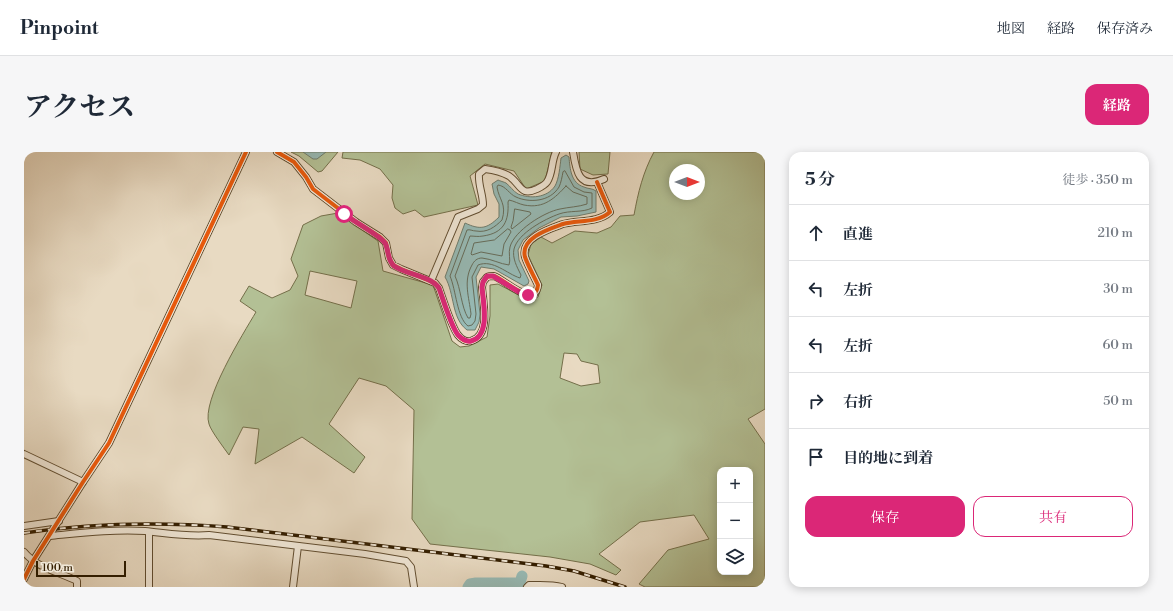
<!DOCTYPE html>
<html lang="ja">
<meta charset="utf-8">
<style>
:root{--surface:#fff;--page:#f6f6f7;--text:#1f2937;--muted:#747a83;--line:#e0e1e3;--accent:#db2777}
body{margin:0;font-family:"Libre Bodoni","Noto Serif JP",serif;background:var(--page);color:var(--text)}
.controls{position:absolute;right:12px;bottom:12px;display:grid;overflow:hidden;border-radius:8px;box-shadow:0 2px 10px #0003}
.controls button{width:36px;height:36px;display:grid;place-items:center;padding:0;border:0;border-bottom:1px solid var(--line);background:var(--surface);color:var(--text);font:20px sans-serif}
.compass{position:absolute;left:645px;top:12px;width:36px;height:36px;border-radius:50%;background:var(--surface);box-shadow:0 2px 10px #0003;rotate:90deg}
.scale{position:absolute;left:12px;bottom:10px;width:90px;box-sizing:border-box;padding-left:4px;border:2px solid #341e00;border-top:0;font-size:11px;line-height:14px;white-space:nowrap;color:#341e00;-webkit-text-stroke:3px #f0e7d7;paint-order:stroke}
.stop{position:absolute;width:12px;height:12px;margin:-9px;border:3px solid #db2777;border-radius:50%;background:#fff}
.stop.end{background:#db2777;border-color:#fff;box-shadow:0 1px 4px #0008}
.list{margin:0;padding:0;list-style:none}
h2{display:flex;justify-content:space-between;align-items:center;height:52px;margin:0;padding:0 16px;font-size:17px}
h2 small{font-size:13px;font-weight:400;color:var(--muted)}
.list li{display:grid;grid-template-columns:26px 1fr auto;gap:12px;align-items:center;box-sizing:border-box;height:56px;padding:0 16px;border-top:1px solid var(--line)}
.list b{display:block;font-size:15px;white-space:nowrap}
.list em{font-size:13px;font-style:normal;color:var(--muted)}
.actions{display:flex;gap:8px;padding:12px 16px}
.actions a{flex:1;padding:9px 0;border:1px solid var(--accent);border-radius:12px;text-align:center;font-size:14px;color:var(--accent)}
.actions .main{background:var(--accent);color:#fff}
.icon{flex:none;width:22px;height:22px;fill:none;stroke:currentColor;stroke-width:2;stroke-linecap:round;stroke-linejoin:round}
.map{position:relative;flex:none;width:741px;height:435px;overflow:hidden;border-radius:12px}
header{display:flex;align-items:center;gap:24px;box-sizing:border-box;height:56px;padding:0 20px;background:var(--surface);border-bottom:1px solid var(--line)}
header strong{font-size:19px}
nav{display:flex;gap:22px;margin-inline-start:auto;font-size:14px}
.intro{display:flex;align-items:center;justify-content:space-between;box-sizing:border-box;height:96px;padding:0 24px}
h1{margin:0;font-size:28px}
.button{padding:10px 18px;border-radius:12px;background:var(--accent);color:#fff;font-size:14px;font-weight:700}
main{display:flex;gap:24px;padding:0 24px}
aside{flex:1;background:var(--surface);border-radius:12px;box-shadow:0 2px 10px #0003}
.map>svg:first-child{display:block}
.green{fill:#b3c095;stroke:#746f4a;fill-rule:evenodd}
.water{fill:#97bab5;stroke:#6f7c6d}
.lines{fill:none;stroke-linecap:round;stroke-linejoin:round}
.shore{stroke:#666c5a;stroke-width:1}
.river{stroke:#97bab5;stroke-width:11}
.street-casing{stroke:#614d30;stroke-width:8}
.street{stroke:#f0e7d7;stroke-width:6}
.rail-casing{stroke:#341e00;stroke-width:3.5}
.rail{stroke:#f0e7d7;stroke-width:2;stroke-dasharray:6;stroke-linecap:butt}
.cycleway-casing{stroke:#f0e7d7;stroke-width:6}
.cycleway{stroke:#e8590c;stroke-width:4}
.route{stroke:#db2777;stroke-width:5}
</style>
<header>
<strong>Pinpoint</strong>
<nav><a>地図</a><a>経路</a><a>保存済み</a></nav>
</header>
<div class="intro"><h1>アクセス</h1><a class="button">経路</a></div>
<main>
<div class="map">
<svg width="741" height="435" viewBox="0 0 741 435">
<rect width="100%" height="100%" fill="#e8dac2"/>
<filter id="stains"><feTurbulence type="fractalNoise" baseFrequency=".005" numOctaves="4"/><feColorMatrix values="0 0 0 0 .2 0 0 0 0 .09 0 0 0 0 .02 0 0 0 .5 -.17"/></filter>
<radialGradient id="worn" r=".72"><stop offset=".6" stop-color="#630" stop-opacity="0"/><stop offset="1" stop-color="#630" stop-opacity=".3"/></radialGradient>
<g class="green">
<path d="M267,0h47l-16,19 -4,1 -19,-16z"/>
<path d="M319,0h209l-7,29 -19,8 -12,-18 -29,-7 -15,12 8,29 -54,12 -9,-7 -12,4 -8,-6 -3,-10 1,-13 -13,-16 -20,-9 -18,-2z"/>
<path d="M555,0h31l-2,22 -15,1 -13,-6z"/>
<path d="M630,0h111v257l-17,10 17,25v143h-120l-6,-3 29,-34 41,-11 -15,-24 -54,7 -41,32 22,16 -5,5 -26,-11 -40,-7 -120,-13 -18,-25 2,-109 -28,-24 -27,-8 -30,46 36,33 -11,16 -52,-36 -47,27 4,-35 -16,-2 -14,28c-5,-7 -18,-24 -20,-31 -8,-23 34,-90 47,-112l-16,-11 9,-15 23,12 18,-8 8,-14 -7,-17 12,-34 18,-9 17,-3 40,28 5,30 50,14 19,56 8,6 9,-1 18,-9 3,-21v-31l8,-1 30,16 10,-3 4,-12 -14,-30 3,-11 10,-7 11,6 23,-12 22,2 14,-6 9,-11 14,-1c4,-22 9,-43 20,-63zM651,18h24v24h-24zM286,119l47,10 -6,27 -46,-13zM540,201l13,1 4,7 17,4 2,18 -19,3 -21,-8zM696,318h30v102h-30z"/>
</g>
<g class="water">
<path d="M279,0h23l-9,7h-4z"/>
<path d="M542,3l3,2c1,12 2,26 15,30 4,2 8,1 12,4v21l-19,4 -16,1 -22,11 -16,12 -5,10 1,10 10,21 -1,3 -4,2 -30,-17 -13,-2 -5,10 4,37 -1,8 -4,8h-8c-16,-12 -12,-36 -22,-53l20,-54c15,7 22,6 34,-6v-13l-5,-10 -2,-10 6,-4c2,1 6,2 8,3 4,3 7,8 12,11 12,5 29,4 37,-8 4,-7 5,-20 6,-28z"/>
</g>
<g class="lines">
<g class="shore">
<path d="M541,19l9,16 10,5 8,1v15c-10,5 -22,2 -33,6 -14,5 -41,19 -45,35 -2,9 3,18 7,26l-1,3c-13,-4 -27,-19 -42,-13l-6,12 4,37 -1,7 -3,4 -4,1c-11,-8 -12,-36 -18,-50l17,-46c3,-1 5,1 9,1 11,2 19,-4 26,-11 5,-16 -3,-20 -5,-33l1,-2c8,1 11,9 18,12 13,6 34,5 43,-10 2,-4 3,-10 4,-15z"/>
<path d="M542,34l7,6 14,5v7c-9,3 -18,3 -27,5 -16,3 -46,22 -50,38 -2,6 1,13 -1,18 -9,-1 -17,-6 -27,-7 -5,0 -8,3 -10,7 -9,16 -3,32 -1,49l-1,4h-2c-7,-12 -7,-29 -13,-42l15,-40c4,0 8,1 13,0 21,-3 26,-15 25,-34l1,-2c5,1 10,4 15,5 20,4 31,-7 42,-19z"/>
<path d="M491,57l15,3 1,2 -19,15 -1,-2 2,-6z"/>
<path d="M484,77l2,1 1,2 -7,12 -2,12 -21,-4 -9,3 -1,-1 3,-11 20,-3z"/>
</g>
<path class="river" d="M444,435l2,-3 6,-1h44l2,-7"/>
<defs>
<g id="street">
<path d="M253,0l17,10 12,15 7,12 43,33 24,15 6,6 3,15 4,7 8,4 34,14 4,5c4,11 12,38 19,47 3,4 8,7 13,6 20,-5 12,-39 11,-54l1,-5 4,-5c2,-1 5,-1 7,-1 10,3 41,34 44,9 -4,-9 -10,-19 -13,-28 -5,-19 24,-28 38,-33 15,-4 35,-1 47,-12l-13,-30"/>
<path d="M549,0c3,19 6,38 31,27"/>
<path d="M407,129l27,-64 20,-8 5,-4c0,-11 -5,-20 -4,-31l6,-5c8,1 17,3 24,7 12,8 11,21 28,13 4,-2 8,-4 10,-7 6,-9 4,-20 9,-30"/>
<path d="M0,302l59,28"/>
<path d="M0,374l35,-5"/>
<path d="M125,380v55"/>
<path d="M26,384c31,-3 64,-7 95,-5 21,2 43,6 64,4l156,19 41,7 5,6 3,20"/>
<path d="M0,400c13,16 35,20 53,29v6"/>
<path d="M0,427l9,-18 50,-79 26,-39 137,-291"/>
<path d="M269,435l5,-41"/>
<path d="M503,435l2,-2c11,0 22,-1 33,2"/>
</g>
</defs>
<use href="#street" class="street-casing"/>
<use href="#street" class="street"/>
<defs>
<path id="rail" d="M0,381c68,-10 135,-11 203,-6l319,39 28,5 51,16"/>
</defs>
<use href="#rail" class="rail-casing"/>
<use href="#rail" class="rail"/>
<defs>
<g id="cycleway">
<path d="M253,0l17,10 12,15 7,12 43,33 24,15 6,6 3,15 4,7 8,4 34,14 4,5c4,11 12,38 19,47 3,4 8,7 13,6 20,-5 12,-39 11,-54l1,-5 4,-5c2,-1 5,-1 7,-1 10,3 41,34 44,9 -4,-9 -10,-19 -13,-28 -5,-19 24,-28 38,-33 15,-4 35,-1 47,-12l-13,-30"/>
<path d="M0,427l9,-18 50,-79 26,-39 137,-291"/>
</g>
</defs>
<use href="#cycleway" class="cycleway-casing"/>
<use href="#cycleway" class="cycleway"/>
</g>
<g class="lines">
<path class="route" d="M320,62c9,7 37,22 41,29 4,7 2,17 9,23 13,9 35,9 45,22 4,11 12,38 19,47 3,3 8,7 13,6 20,-5 12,-39 11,-54l1,-5 4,-6h6l26,16 9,3"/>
</g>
<rect width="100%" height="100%" filter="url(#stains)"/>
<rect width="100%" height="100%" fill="url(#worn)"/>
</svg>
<div class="controls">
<button>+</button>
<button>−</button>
<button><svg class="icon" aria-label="layers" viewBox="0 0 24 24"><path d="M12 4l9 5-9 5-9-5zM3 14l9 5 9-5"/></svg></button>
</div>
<svg class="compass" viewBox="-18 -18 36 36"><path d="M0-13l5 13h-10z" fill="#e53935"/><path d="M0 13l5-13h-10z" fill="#747a83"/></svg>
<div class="scale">100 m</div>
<div class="stop" style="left:320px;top:62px"></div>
<div class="stop end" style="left:504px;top:143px"></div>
</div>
<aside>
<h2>5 分<small>徒歩 · 350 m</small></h2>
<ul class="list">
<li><svg class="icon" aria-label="ahead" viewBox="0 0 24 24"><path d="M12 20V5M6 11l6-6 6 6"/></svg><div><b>直進</b></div><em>210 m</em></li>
<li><svg class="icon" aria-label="left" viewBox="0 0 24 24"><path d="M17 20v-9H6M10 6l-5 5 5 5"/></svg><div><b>左折</b></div><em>30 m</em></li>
<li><svg class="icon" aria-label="left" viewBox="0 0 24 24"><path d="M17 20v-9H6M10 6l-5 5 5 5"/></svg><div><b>左折</b></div><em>60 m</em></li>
<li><svg class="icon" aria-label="right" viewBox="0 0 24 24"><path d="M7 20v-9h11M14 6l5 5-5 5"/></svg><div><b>右折</b></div><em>50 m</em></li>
<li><svg class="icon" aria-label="arrive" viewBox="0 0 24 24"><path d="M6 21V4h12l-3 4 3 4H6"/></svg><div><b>目的地に到着</b></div></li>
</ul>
<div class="actions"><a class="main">保存</a><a>共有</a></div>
</aside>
</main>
